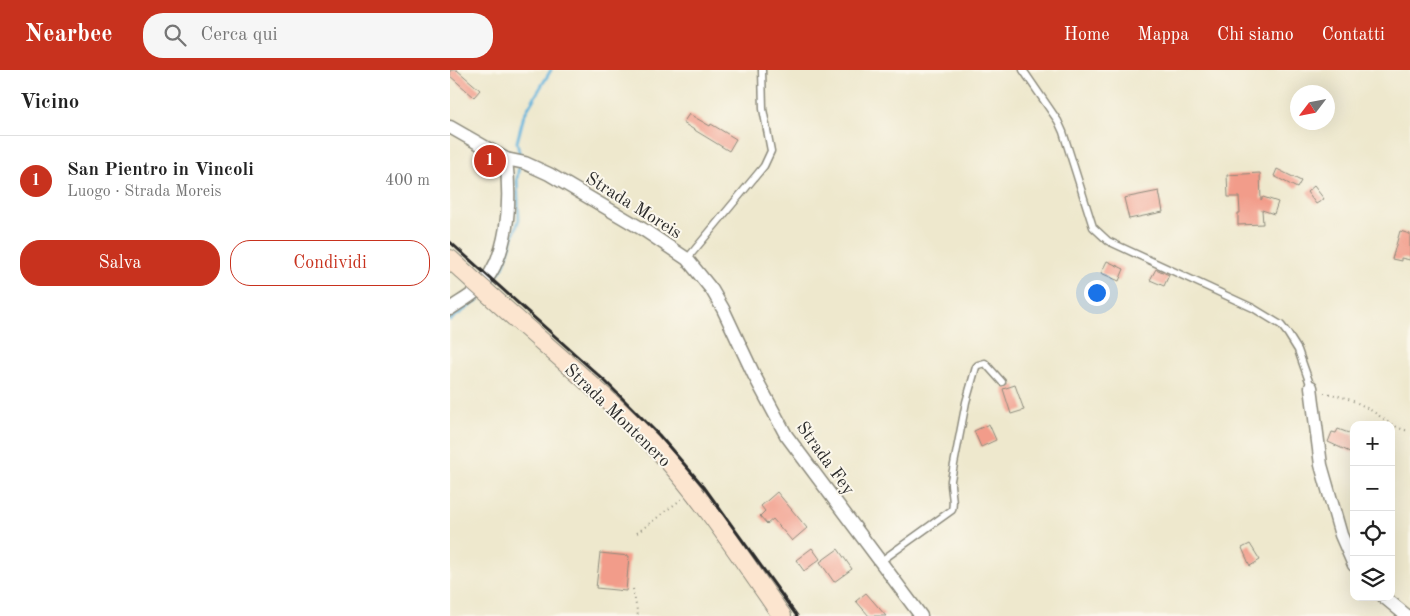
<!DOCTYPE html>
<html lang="it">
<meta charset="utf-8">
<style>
:root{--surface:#fff;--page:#f6f6f6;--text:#222;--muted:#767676;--line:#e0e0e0;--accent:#c8321e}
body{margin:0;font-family:"Old Standard TT",serif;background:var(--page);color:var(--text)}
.controls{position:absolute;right:15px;bottom:15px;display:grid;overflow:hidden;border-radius:10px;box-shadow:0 5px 20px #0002}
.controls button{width:45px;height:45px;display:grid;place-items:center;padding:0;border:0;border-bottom:1px solid var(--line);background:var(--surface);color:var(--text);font:25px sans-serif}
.compass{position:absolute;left:840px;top:15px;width:45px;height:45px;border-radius:50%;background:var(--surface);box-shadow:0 5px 20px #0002;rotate:238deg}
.you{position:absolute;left:646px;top:222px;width:18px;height:18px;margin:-12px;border:4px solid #fff;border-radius:50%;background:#1a73e8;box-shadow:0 0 0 8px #1a73e833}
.badge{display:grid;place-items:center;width:32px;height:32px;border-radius:50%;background:var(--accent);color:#fff;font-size:16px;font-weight:700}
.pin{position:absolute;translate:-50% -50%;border:2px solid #fff;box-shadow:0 1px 5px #0006}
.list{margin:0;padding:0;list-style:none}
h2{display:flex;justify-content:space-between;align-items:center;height:65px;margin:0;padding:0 20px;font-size:21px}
h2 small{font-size:16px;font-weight:400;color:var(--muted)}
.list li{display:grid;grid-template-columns:32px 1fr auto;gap:15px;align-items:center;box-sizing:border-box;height:90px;padding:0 20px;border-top:1px solid var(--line)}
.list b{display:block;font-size:19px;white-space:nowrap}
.list p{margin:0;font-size:16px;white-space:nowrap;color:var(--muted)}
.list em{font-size:16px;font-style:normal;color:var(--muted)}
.actions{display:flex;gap:10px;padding:15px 20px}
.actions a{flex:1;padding:11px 0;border:1px solid var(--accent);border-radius:20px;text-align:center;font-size:18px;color:var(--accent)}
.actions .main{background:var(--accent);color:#fff}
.icon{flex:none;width:28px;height:28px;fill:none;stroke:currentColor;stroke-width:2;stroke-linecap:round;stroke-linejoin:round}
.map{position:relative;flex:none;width:960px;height:546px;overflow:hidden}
header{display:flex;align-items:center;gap:30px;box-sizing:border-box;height:70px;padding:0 25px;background:var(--accent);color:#fff}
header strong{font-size:24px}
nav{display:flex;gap:28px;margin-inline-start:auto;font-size:18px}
.search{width:350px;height:45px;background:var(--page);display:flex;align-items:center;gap:12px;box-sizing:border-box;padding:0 18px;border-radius:20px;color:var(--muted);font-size:19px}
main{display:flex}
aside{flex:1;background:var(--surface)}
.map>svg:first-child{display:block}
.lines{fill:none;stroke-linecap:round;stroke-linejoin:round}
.stream{stroke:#60b2db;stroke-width:3}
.building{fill:#f29c8a}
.service-casing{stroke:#8c8a7c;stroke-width:9}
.minor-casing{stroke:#8c8a7c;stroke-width:15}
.secondary-casing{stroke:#8c8a7c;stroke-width:20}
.path{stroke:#8c8a7c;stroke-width:2;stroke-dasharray:1 4;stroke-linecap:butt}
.service{stroke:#fff;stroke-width:6}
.minor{stroke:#fff;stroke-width:12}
.secondary{stroke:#fce5cf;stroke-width:18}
.rail{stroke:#2b2b2b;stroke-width:3}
.secondary-bridge-casing{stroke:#8c8a7c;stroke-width:20;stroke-linecap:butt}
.secondary-bridge{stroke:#fce5cf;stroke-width:18}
.labels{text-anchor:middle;stroke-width:4;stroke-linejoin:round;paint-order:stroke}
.street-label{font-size:18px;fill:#2b2b2b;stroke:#fbf7ec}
</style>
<header>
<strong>Nearbee</strong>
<div class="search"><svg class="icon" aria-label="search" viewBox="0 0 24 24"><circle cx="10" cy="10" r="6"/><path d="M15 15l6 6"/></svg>Cerca qui</div>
<nav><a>Home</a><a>Mappa</a><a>Chi siamo</a><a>Contatti</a></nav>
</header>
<main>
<aside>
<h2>Vicino<small></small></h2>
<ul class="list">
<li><span class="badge">1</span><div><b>San Pientro in Vincoli</b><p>Luogo · Strada Moreis</p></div><em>400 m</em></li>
</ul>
<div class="actions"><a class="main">Salva</a><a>Condividi</a></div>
</aside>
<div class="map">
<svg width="960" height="546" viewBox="0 0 960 546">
<rect width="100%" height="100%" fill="#fbf7ec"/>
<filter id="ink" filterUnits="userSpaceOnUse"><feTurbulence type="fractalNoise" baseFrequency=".02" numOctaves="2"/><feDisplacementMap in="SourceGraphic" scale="10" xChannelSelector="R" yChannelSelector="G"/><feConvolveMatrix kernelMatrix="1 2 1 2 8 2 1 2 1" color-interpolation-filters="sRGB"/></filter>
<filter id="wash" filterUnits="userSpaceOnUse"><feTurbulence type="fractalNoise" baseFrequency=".0096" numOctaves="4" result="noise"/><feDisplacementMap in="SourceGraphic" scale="20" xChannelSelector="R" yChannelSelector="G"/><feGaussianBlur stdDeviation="1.12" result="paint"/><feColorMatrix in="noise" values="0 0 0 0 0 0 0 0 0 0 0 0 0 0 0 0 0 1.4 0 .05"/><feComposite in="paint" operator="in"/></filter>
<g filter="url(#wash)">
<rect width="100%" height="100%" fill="#eee8cd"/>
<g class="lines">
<g class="stream">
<path d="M70,87l-3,-15 7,-27 27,-45"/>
<path d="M41,213l12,-16 16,-48 -2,-40 2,-13"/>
<path d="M0,250l28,-20 3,-4"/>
</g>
</g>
<g id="blocks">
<g class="building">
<path d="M0,0h7l23,20 -6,7 -24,-21z"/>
<path d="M239,44l21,12 1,-2 25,15 -7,12 -46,-28z"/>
<path d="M827,99l24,12 -4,7 -23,-12z"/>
<path d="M810,103l1,27 2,-3 15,5 -4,12 -12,-4 1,14 -25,1v-12h2l-1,-16h-11l-1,-22z"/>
<path d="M864,116l10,13 -8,5 -9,-12z"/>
<path d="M709,121l4,21 -34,7 -5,-21z"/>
<path d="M950,161l10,3v26l-9,-2v3l-9,-2z"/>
<path d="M657,191l17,8 -5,12 -18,-8z"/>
<path d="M706,199l13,6 -5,11 -14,-6z"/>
<path d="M565,315l9,25 -13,4 -8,-25z"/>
<path d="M539,354l7,16 -15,7 -7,-16z"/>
<path d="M888,359l16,6v13l-2,5 -24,-11 4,-10 4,1z"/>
<path d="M327,422l30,36 -15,13 -19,-22 -6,5 -7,-8 5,-5 -4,-5z"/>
<path d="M800,474l10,16 -10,6 -8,-18z"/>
<path d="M362,478l8,11 -16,12 -8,-11z"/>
<path d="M388,479l14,20 -18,13 -14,-20z"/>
<path d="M150,483l29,3 -3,35 -30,-3z"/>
<path d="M416,523l20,23h-17l-13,-15z"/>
</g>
</g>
</g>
<g filter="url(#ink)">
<use href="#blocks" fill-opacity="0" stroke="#8c8a7c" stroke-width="1"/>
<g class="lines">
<defs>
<g id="service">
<path d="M573,0l35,51 5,11 30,95 15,14 145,67 28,17 7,9 10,16 13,37"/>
<path d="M237,189l77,-93 7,-15 -8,-42 -1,-39"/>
<path d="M431,491l71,-51c3,-10 -2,-20 -1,-30l15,-78 10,-35 2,-2 7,-2 17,19"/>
</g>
<g id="minor">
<path d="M0,57l56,32 19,4 24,11 95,56 43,29 25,31 11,19 31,66 32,60 135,181"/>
<path d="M0,239c8,-6 18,-11 26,-18 34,-31 35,-90 30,-132"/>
<path d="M861,317l10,78 20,70 13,30"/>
<path d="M934,527l23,19"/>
</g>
<g id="secondary">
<path d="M0,189l25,23"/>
<path d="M43,228c56,51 116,99 167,154 46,50 83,109 122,164"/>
</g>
</defs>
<use href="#service" class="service-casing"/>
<use href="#minor" class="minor-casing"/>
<use href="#secondary" class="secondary-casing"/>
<g class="path">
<path d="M874,323c18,2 36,10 51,20 12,8 21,16 35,18"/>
<path d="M187,463l46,-35"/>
<path d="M183,519l5,27"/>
</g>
<use href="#service" class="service"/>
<use href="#minor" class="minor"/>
<use href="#secondary" class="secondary"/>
<path class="rail" d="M0,172l156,140 53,53 45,52 93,129"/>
<defs>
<path id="secondary-bridge" d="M25,212l18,16"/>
</defs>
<use href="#secondary-bridge" class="secondary-bridge-casing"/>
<use href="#secondary-bridge" class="secondary-bridge"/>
</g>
</g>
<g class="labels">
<g class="street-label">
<text transform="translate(184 135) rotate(32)" y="6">Strada Moreis</text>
<text transform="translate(168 345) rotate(44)" y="6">Strada Montenero</text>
<text transform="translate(376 388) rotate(54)" y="6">Strada Fey</text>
</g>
</g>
</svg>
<div class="controls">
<button>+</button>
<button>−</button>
<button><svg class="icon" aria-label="locate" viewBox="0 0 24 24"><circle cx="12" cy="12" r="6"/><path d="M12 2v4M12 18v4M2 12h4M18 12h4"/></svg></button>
<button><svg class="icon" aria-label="layers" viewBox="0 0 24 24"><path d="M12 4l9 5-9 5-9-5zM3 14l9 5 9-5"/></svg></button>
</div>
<svg class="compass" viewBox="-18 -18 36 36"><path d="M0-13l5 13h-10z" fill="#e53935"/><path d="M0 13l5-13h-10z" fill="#767676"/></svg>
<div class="you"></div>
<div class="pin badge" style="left:40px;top:91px">1</div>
</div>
</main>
